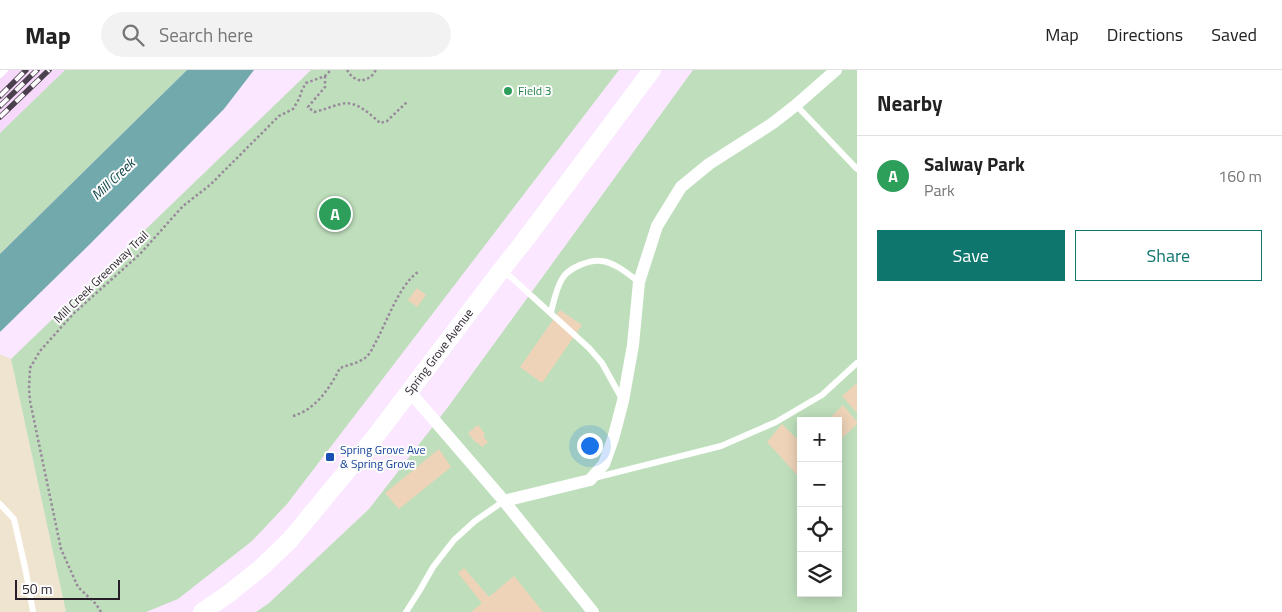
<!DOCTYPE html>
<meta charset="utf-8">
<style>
:root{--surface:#fff;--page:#f2f2f2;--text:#222;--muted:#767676;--line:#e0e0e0;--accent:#0f766e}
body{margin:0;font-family:"Titillium Web",sans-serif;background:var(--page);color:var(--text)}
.controls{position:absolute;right:15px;bottom:15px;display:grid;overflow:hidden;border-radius:0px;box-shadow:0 2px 12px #0003}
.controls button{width:45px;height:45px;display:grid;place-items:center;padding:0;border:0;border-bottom:1px solid var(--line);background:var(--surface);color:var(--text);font:25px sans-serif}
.scale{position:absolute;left:15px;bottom:12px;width:105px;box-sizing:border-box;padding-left:5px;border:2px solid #271e29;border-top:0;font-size:14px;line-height:18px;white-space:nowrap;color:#271e29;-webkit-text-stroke:4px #fcfcfc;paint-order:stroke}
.you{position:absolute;left:589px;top:375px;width:18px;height:18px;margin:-12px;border:4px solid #fff;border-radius:50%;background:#1a73e8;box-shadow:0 0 0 8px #1a73e833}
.badge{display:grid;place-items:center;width:32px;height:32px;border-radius:50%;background:var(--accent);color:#fff;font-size:16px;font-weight:700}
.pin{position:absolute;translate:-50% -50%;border:2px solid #fff;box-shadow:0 1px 5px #0006}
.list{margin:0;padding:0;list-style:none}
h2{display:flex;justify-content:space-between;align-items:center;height:65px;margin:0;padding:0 20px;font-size:21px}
h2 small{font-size:16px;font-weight:400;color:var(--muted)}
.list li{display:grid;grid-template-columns:32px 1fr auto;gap:15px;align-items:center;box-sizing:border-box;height:80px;padding:0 20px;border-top:1px solid var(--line)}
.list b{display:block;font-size:19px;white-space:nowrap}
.list p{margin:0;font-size:16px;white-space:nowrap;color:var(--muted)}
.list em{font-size:16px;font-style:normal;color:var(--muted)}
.actions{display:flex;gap:10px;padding:15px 20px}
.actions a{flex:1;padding:11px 0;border:1px solid var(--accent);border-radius:0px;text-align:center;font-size:18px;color:var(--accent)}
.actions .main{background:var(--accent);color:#fff}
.icon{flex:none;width:28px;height:28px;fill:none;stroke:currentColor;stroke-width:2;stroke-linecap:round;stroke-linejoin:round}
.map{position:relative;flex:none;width:857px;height:542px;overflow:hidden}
header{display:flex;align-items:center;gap:30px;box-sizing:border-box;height:70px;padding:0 25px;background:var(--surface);border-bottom:1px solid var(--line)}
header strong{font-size:24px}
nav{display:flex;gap:28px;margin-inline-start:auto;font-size:18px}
.search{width:350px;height:45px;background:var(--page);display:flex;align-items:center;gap:12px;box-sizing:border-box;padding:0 18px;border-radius:28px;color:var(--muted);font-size:19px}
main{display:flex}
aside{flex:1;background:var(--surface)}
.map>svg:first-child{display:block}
.built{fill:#f7d9fc}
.industrial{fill:#efe4cf}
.green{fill:#bfdfbc;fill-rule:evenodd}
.water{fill:#71a9ad}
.building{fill:#eed3b8}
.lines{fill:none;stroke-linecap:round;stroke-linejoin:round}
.path{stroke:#98899b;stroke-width:2.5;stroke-dasharray:2.5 2.5;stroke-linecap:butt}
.lane{stroke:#fff;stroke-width:6}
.street{stroke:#fff;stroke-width:12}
.secondary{stroke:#fff;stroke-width:18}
.rail-casing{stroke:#4b404d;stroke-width:5.5}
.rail{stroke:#fcfcfc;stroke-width:4;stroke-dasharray:11;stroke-linecap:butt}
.leisure-dot{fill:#2e9e5b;stroke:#fcfcfc;stroke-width:2}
.transit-dot{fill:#1a4fb4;stroke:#fcfcfc;stroke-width:2}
.labels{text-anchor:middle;stroke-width:4;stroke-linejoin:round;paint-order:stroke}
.leisure-label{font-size:12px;fill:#27864d;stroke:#fcfcfc;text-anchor:start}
.street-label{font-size:12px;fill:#271e29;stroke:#fcfcfc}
.transit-label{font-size:12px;fill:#164399;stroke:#fcfcfc;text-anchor:start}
.water-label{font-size:14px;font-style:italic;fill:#083f42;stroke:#fcfcfc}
</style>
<header>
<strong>Map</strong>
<div class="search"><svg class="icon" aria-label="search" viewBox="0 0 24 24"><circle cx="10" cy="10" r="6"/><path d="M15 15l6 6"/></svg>Search here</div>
<nav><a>Map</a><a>Directions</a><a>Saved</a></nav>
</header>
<main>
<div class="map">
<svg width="857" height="542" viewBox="0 0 857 542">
<rect width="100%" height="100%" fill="#fbe7ff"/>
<path class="built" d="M0,0h65l-65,63z"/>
<path class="industrial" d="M0,284l11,5 55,253h-66z"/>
<g class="green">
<path d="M65,0h122l-187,184v-121z"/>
<path d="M311,0h308l-332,434 -35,37 -74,58 -32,13h-80l-55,-253z"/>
<path d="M693,0h164v542h-601l13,-9 100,-94 79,-102zM801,351h37v172h-37z"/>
</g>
<path class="water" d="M187,0h67l-30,39 -134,135 -90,88v-78z"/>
<g class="building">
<path d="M417,218l9,7 -9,12 -9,-7z"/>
<path d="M560,240l22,15 -40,58 -22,-16z"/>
<path d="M857,313v30l-15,-17z"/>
<path d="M843,335l14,17v2l-19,18v-21h-11z"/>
<path d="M782,354l19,19v31l-3,2 -31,-34z"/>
<path d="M478,355l7,9 -2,2 5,6 -6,5 -5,-5 -1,1 -8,-10z"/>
<path d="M439,379l12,18 -52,42 -14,-16z"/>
<path d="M464,498l25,29 25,-21 29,36h-72l11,-9 -24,-30z"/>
</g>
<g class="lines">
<g class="path">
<path d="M347,0l5,7 9,4 10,-4 5,-7"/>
<path d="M325,6v11l-17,20 6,5c10,-2 18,-6 27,-8 15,-4 29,10 39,19l7,-2 21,-20"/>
<path d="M293,346c22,-6 37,-28 47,-48 8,-3 18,-5 25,-10 4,-3 7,-8 9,-13 12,-20 24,-59 44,-73"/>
<path d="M101,542l-5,-8 -18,-17 -17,-38 -31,-148 -1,-13 1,-20 10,-17 34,-38 66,-59 43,-48 27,-21 69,-69 14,-7 6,-10 3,-9 4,-7 19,-7 6,-6"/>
</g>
<g class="lane">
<path d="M0,5l5,-5"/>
<path d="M796,35l61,64"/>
<path d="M503,200l86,78 13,15 20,36"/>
<path d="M551,242c3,-11 5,-23 11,-33 6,-11 28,-20 40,-18 14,2 26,13 37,21"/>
<path d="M594,408l127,-32 55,-24 46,-27 35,-32"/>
<path d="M0,434l14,15 12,53 7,40"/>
<path d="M406,542l14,-22 13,-23 21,-27 21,-19 29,-20"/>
</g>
<g class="street">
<path d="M410,322l94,109 89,111"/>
<path d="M504,431l86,-21 14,-16 9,-25 10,-38 10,-56 6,-63 18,-56 24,-39 28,-23 64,-41 23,-18 40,-35"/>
</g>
<path class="secondary" d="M202,542l25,-17 35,-28 28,-27 85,-103 127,-168 20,-25 130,-174"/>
<defs>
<g id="rail">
<path d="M0,26l26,-26"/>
<path d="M0,36l37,-36"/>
<path d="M0,47l49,-47"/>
</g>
</defs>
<use href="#rail" class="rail-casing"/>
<use href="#rail" class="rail"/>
</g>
<circle class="leisure-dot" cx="508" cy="21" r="5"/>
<rect class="transit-dot" x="325" y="382" width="10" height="10" rx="2.5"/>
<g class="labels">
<g class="leisure-label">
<text x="518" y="25">Field 3</text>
</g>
<g class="street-label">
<text transform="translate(101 207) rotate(-44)" y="4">Mill Creek Greenway Trail</text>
<text transform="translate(439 282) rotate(-53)" y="4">Spring Grove Avenue</text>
</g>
<g class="transit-label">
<text x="340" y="384">Spring Grove Ave<tspan x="340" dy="14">&amp; Spring Grove</tspan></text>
</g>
<g class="water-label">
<text transform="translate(113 109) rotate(-43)" y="5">Mill Creek</text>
</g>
</g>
</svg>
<div class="controls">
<button>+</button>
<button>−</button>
<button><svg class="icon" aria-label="locate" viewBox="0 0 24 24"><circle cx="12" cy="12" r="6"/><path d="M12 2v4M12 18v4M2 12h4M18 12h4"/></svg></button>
<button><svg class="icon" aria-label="layers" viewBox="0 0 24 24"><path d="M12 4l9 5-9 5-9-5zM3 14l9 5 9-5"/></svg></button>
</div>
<div class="scale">50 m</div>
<div class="you"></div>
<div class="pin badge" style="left:335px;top:144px;background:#2e9e5b">A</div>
</div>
<aside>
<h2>Nearby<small></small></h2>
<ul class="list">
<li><span class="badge" style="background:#2e9e5b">A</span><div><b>Salway Park</b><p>Park</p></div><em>160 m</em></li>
</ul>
<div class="actions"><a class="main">Save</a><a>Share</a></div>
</aside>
</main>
